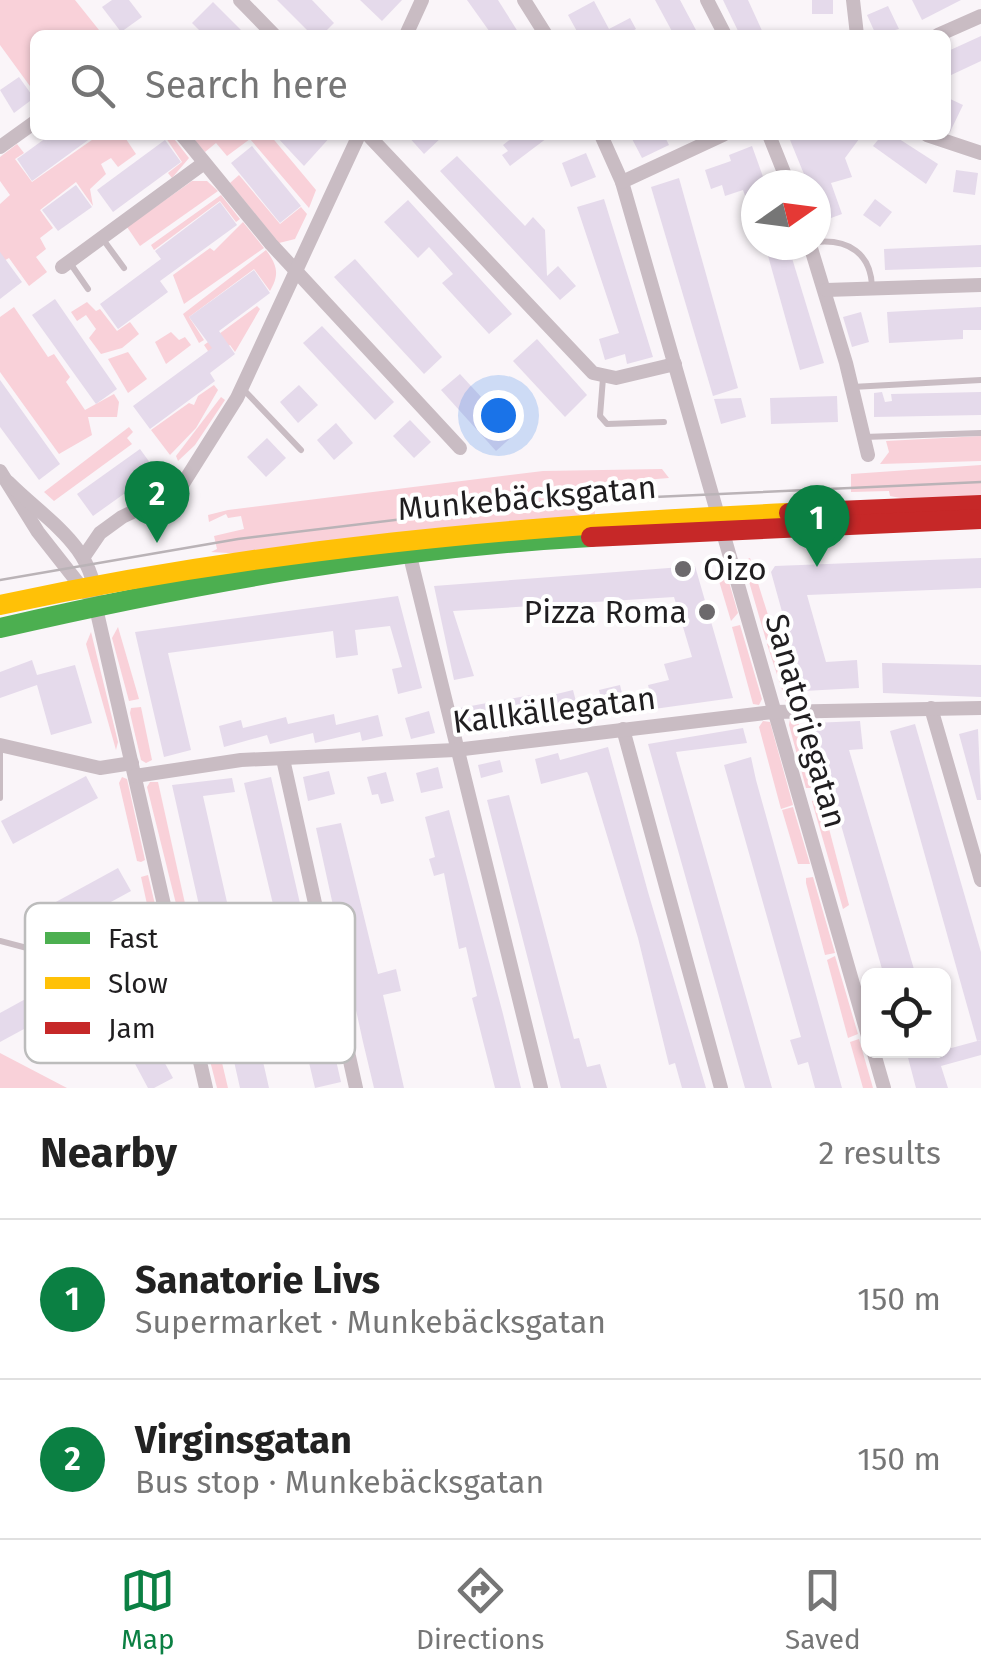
<!DOCTYPE html>
<meta charset="utf-8">
<style>
:root{--surface:#fff;--page:#f2f2f2;--text:#222;--muted:#767676;--line:#e0e0e0;--accent:#0b8043}
body{margin:0;font-family:"Fira Sans",sans-serif;background:var(--page);color:var(--text)}
.controls{position:absolute;right:30px;bottom:30px;display:grid;overflow:hidden;border-radius:15px;box-shadow:0 2px 8px #0004}
.controls button{width:90px;height:90px;display:grid;place-items:center;padding:0;border:0;border-bottom:2px solid var(--line);background:var(--surface);color:var(--text);font:50px sans-serif}
.compass{position:absolute;left:741px;top:170px;width:90px;height:90px;border-radius:50%;background:var(--surface);box-shadow:0 2px 8px #0004;rotate:76deg}
.you{position:absolute;left:498px;top:415px;width:35px;height:35px;margin:-25px;border:8px solid #fff;border-radius:50%;background:#1a73e8;box-shadow:0 0 0 15px #1a73e833}
.badge{display:grid;place-items:center;width:65px;height:65px;border-radius:50%;background:var(--accent);color:#fff;font-size:32px;font-weight:700}
.pin{position:absolute;translate:-50% -82px;filter:drop-shadow(0 2px 5px #0008)}
.pin::after{content:'';position:absolute;top:52px;width:35px;height:30px;background:inherit;clip-path:polygon(0 0,100% 0,50% 100%)}
.list{margin:0;padding:0;list-style:none}
h2{display:flex;justify-content:space-between;align-items:center;height:130px;margin:0;padding:0 40px;font-size:42px}
h2 small{font-size:32px;font-weight:400;color:var(--muted)}
.list li{display:grid;grid-template-columns:65px 1fr auto;gap:30px;align-items:center;box-sizing:border-box;height:160px;padding:0 40px;border-top:2px solid var(--line)}
.list b{display:block;font-size:38px;white-space:nowrap}
.list p{margin:0;font-size:32px;white-space:nowrap;color:var(--muted)}
.list em{font-size:32px;font-style:normal;color:var(--muted)}
.icon{flex:none;width:55px;height:55px;fill:none;stroke:currentColor;stroke-width:2;stroke-linecap:round;stroke-linejoin:round}
.map{position:relative;flex:none;width:981px;height:1088px;overflow:hidden}
.search{position:absolute;background:var(--surface);box-shadow:0 2px 8px #0004;left:30px;right:30px;top:30px;height:110px;display:flex;align-items:center;gap:25px;box-sizing:border-box;padding:0 35px;border-radius:15px;color:var(--muted);font-size:38px}
.sheet{height:450px;background:var(--surface)}
nav{display:flex;justify-content:space-around;align-items:center;box-sizing:border-box;height:140px;border-top:2px solid var(--line);background:var(--surface);font-size:28px;color:var(--muted)}
nav a{display:grid;justify-items:center;gap:5px}
nav .on{color:var(--accent)}
.map>svg:first-child{display:block}
.green{fill:#f9d1d9}
.building{fill:#e5daeb}
.lines{fill:none;stroke-linecap:round;stroke-linejoin:round}
.lane{stroke:#c9bcc3;stroke-width:6}
.street{stroke:#c9bcc3;stroke-width:14}
.fast{stroke:#4caf50;stroke-width:20}
.slow{stroke:#ffc107;stroke-width:20}
.jam{stroke:#c62828;stroke-width:20}
.tram{stroke:#bab3b7;stroke-width:2.5}
.poi-dot{fill:#6c696c;stroke:#fff;stroke-width:4}
.labels{text-anchor:middle;stroke-width:8;stroke-linejoin:round;paint-order:stroke}
.street-label{font-size:32px;fill:#201e20;stroke:#fff}
.poi-label{font-size:32px;fill:#201e20;stroke:#fff;text-anchor:start}
.key{fill:#fff;stroke:#bcbcbc;stroke-width:2.5}
.key-label{font-size:28px;fill:#201e20}
</style>
<div class="map">
<svg width="981" height="1088" viewBox="0 0 981 1088">
<rect width="100%" height="100%" fill="#faf5f9"/>
<g class="green">
<path d="M0,0h75l28,35h-68v58l-35,-48z"/>
<path d="M99,135h32l-5,4 10,15 -18,13 -7,-9 -10,6 5,10 -16,15 3,17 -17,-24 -36,28 13,18 -13,10 6,11 -10,8 11,15 -18,14 -20,-28 -9,5v-59l10,-9 -10,-14v-24l17,-13 7,9 -9,6 17,23z"/>
<path d="M164,135h7l18,23 -17,20 -4,-5 14,-11z"/>
<path d="M203,135h67l46,55 -7,18 -59,-69 -23,17 -11,-13 -11,9 -10,-11z"/>
<path d="M239,175l41,49 21,-17 6,7 -12,25 -16,4 -49,-60z"/>
<path d="M192,181h15l11,10 -78,55 -13,-19z"/>
<path d="M221,195l19,24 -4,3 -16,-21 -66,49 -3,-5z"/>
<path d="M243,222l21,26 -80,56 -11,-29 37,-27 4,3z"/>
<path d="M266,250c11,15 14,24 4,41l-16,-22 -65,48 15,23 -5,3 -16,-29z"/>
<path d="M87,302l9,9 4,-2 17,22 13,-9 9,12 -17,14 -21,6 -12,-16 7,-9 -10,-14 -9,6 -6,-9z"/>
<path d="M257,306l3,3 -25,43 -5,-7 -14,11v7l-12,-18z"/>
<path d="M14,307l34,50 6,-3 16,23 -4,5 19,28 29,-16 5,8 -2,15h-29l4,18 -33,19 -59,-82v-55z"/>
<path d="M171,332l8,8 6,-3 6,8 -25,19 -11,-22z"/>
<path d="M128,352l19,27 -19,14 -20,-34z"/>
<path d="M214,385l4,5 -22,38 -26,27 -19,-25 38,-27 5,2 4,-9z"/>
<path d="M221,397l4,3 -30,45 -17,16 -2,-5z"/>
<path d="M129,427l4,5 -6,6 5,6 -78,57 -10,-9z"/>
<path d="M981,436v25l-101,3 9,-12 -3,-11z"/>
<path d="M981,465v35l-60,2 -31,-6 -1,-5 -38,1v-18z"/>
<path d="M662,469l7,9 -76,6 2,31 -350,39 -34,-2 6,-3 -3,-13 30,-7 -3,-13 -13,2 -2,-4 -17,8 -1,-7 20,-5 315,-39z"/>
<path d="M750,558l25,79 -9,3 -23,-79z"/>
<path d="M724,565l14,48 -7,8 -15,-50z"/>
<path d="M740,625l22,74 -3,6 -6,-1 -21,-77z"/>
<path d="M118,627l21,72 -10,2 -17,-63z"/>
<path d="M91,632l27,110 -2,8 -30,-106z"/>
<path d="M774,640l18,55 -6,7 -19,-58z"/>
<path d="M141,707l11,53 -6,3 -5,-3 -11,-47 1,-5z"/>
<path d="M797,718l18,61 -3,9h-6l-17,-63 1,-6z"/>
<path d="M763,721l7,1 23,83 -12,4 -22,-82z"/>
<path d="M122,777l5,2 18,81 -4,2 -4,-1 -18,-78z"/>
<path d="M150,782h8l30,135 -8,3 -33,-133z"/>
<path d="M821,798l28,107 -6,4 -30,-104 -1,-4z"/>
<path d="M793,807l17,57h-12l-16,-54z"/>
<path d="M148,875l27,114 -9,1 -25,-113z"/>
<path d="M813,877l2,7 20,69 -10,2 -19,-72v-5z"/>
<path d="M835,956l23,78 -10,4 -21,-78z"/>
<path d="M859,1039l14,49h-10l-13,-46z"/>
<path d="M219,1050l9,38h-11l-9,-35z"/>
<path d="M0,1053l67,35h-67z"/>
</g>
<g class="building">
<path d="M112,0h17l13,17 -21,15 -19,-25z"/>
<path d="M277,0h35l22,23 -12,12h-10z"/>
<path d="M360,0h42l-20,21z"/>
<path d="M467,0h31l22,35h-28z"/>
<path d="M655,0h25l16,30 -22,5z"/>
<path d="M723,0h25l16,35h-24z"/>
<rect x="812" y="0" width="21" height="14"/>
<path d="M912,0h49l-39,20z"/>
<path d="M594,1l15,28 21,-11 6,11 -11,6h-46l-11,-20z"/>
<path d="M213,2l33,33h-42l-12,-12z"/>
<path d="M888,6l11,23 -23,6 -9,-20z"/>
<path d="M981,36v25l-32,15 -3,-24z"/>
<path d="M19,77l15,21 -20,15 -14,-23z"/>
<path d="M946,97l17,8 -13,27 -4,-2z"/>
<path d="M50,135h45l-63,46 -15,-22z"/>
<path d="M275,135h57l-28,31z"/>
<path d="M407,135h37l-20,19z"/>
<path d="M516,135h35l-41,31 -8,-11 6,-4 -5,-6z"/>
<path d="M630,135h34l5,10 -27,13z"/>
<path d="M788,135h74l-17,23 7,19 -21,6 11,31 -22,8 -4,-41 -8,3z"/>
<path d="M882,135h11l45,29 -12,20 -53,-38z"/>
<path d="M165,140l16,22 -68,50 -16,-22z"/>
<path d="M252,146l49,60 -21,17 -49,-60z"/>
<path d="M752,146l14,39h-10l-2,36 -11,-31 -18,6 -3,-11 -11,4 -6,-19 26,-9 -2,-6z"/>
<path d="M586,153l10,24 -25,10 -9,-24z"/>
<path d="M457,156l68,70 8,-9 12,13 2,46 11,-10 18,20 -16,14 -120,-129z"/>
<path d="M956,170l22,3 -3,22 -22,-3z"/>
<path d="M679,178l59,210 -25,8 -62,-209z"/>
<path d="M76,185l16,22 -34,24 -16,-21z"/>
<path d="M604,199l49,158 -26,7 -2,-10 -20,6 -6,-21 20,-6 -42,-126z"/>
<path d="M875,199l17,13 -12,15 -17,-12z"/>
<path d="M408,200l104,114 -23,20 -47,-51 11,-9 -24,-27 -11,11 -34,-36z"/>
<path d="M220,202l17,23 -77,56 8,11 -50,37 -18,-25 61,-45 -6,-8z"/>
<path d="M765,245h23l36,118 -24,7z"/>
<path d="M981,245v22l-96,3 -1,-21z"/>
<path d="M0,252l22,30 -22,17z"/>
<path d="M355,259l87,98 -18,17 -90,-97z"/>
<path d="M254,270l16,23 -51,38 16,23 -25,19 5,8 -65,48 -17,-23 79,-58 -23,-31z"/>
<path d="M55,299l62,90 -21,15 -64,-89z"/>
<path d="M981,307v23h-18v9l-74,4 -2,-31z"/>
<path d="M861,312l8,30 -17,5 -9,-30z"/>
<path d="M322,326l72,76 -19,18 -72,-77z"/>
<path d="M537,339l50,56 -22,22 -52,-56z"/>
<path d="M460,374l55,60 -19,17 -55,-61z"/>
<path d="M0,380l60,84 -21,16 -39,-53z"/>
<path d="M299,385l19,20 -20,18 -18,-21z"/>
<path d="M882,392l3,10 7,-1 -1,-7 90,-2v23l-107,2v-24z"/>
<path d="M837,396l1,26 -67,2 -1,-26z"/>
<path d="M741,398l5,19 -25,7 -7,-25z"/>
<path d="M410,420l21,22 -17,16 -21,-22z"/>
<path d="M336,423l17,20 -19,17 -17,-20z"/>
<path d="M267,438l19,20 -20,19 -19,-20z"/>
<path d="M140,449l16,22 -63,45 -16,-22z"/>
<path d="M981,558v30l-174,7 19,67 31,-2 2,28 -55,3 -33,-119 4,-6z"/>
<path d="M695,566l38,132 -79,11 -6,-24 21,-5 -5,-16 28,-7 -18,-60 -221,14 21,65 -20,4 -20,-94z"/>
<path d="M398,596l24,92 -24,6 -6,-25 10,-2 -12,-41 -35,4 3,25 -22,3 -3,-27 -165,22 23,97 -27,7 -29,-125z"/>
<path d="M32,660l5,15 38,-10 17,58 -41,12 -14,-50 -37,13v-26z"/>
<path d="M882,663l99,2v32l-98,-4z"/>
<path d="M620,685l6,25 -21,5 -6,-25z"/>
<path d="M573,690l7,27 -20,5 -1,-5 -45,11 -1,-6 -47,12 -6,-26 71,-13 1,5z"/>
<path d="M429,711l6,22 -24,6 -6,-21z"/>
<path d="M334,714l2,11 42,-10 5,21 -21,5 -2,-9 -45,11 -2,-10 -43,11 -3,-9 -43,12 -5,-21 22,-6 2,8 43,-11 2,7z"/>
<path d="M860,721l3,28 -14,1 67,226h-32l-72,-253z"/>
<path d="M915,724l66,228v88l-4,1 -87,-310z"/>
<path d="M743,728l4,15 -71,9 96,336h-27l-97,-344z"/>
<path d="M978,729l3,71h-4l-18,-66z"/>
<path d="M608,747l40,145 58,196h-24l-7,-25 -6,2 -31,-127 -49,-162 -2,-4 -46,12 -6,-25 23,-6 2,7z"/>
<path d="M751,757l5,23 86,308h-27l-7,-26 -10,3 -8,-25 11,-3 -77,-272z"/>
<path d="M500,760l3,12 -22,6 -3,-13z"/>
<path d="M438,767l5,21 -22,5 -5,-20z"/>
<path d="M329,771l6,23 -27,7 -5,-24z"/>
<path d="M386,772l8,29 -13,3 -3,-10 -6,1 -5,-18z"/>
<path d="M86,776l12,22 -85,46 -12,-23z"/>
<path d="M271,777l70,305 -26,6 -28,-119 -19,5 -9,-40 2,-9 16,-4 -33,-138z"/>
<path d="M232,778l3,14 -32,4 66,292h-29l-68,-303z"/>
<path d="M509,795l65,244 5,-1 8,29 13,-3 7,24h-46l-74,-288z"/>
<path d="M449,810l54,204 18,74h-26l-23,-90 5,-2 -11,-49 -7,2 -15,-76 -10,3 -5,-17 6,-2 -10,-40z"/>
<path d="M341,823l37,151 18,-5 5,22 -18,4 21,93h-30l-11,-46 -47,-214z"/>
<path d="M118,868l13,23 -86,47 -13,-23z"/>
<path d="M71,974l12,23 -83,45v-29z"/>
<path d="M127,994l46,84 -19,10h-6l-44,-82z"/>
<path d="M981,1040v15l-40,11 7,22h-32l-10,-38h38z"/>
</g>
<g class="lines">
<g class="lane">
<path d="M102,238l22,30"/>
<path d="M816,242c32,-3 55,11 56,45"/>
<path d="M70,263l18,26"/>
<path d="M603,378l-3,38 7,8 57,-2"/>
<path d="M852,387l129,-7"/>
<path d="M243,389l58,61"/>
<path d="M864,437l117,-4"/>
<path d="M0,798v-51"/>
<path d="M0,941l65,17 19,18"/>
</g>
<g class="street">
<path d="M240,0l34,35"/>
<path d="M524,0l22,35"/>
<path d="M707,0l18,35"/>
<path d="M853,0l4,35"/>
<path d="M406,35l16,-35"/>
<path d="M938,35l43,-19"/>
<path d="M182,135l89,109 189,204"/>
<path d="M368,135l225,238 23,5 59,-14"/>
<path d="M601,135l21,47 246,854"/>
<path d="M769,135l20,50"/>
<path d="M927,135l54,18"/>
<path d="M0,147l35,-25"/>
<path d="M622,182l101,-47"/>
<path d="M810,245l36,118 22,92"/>
<path d="M62,267l142,-104"/>
<path d="M826,290l155,-5"/>
<path d="M0,471l38,61 48,61"/>
<path d="M8,482c40,40 89,65 88,126l110,480"/>
<path d="M409,552l132,536"/>
<path d="M85,555l15,-22 22,-16 57,-27 58,-92 122,-263"/>
<path d="M931,708l50,172"/>
<path d="M623,729l98,359"/>
<path d="M0,745l100,23 32,-5"/>
<path d="M283,759l73,329"/>
<path d="M135,776l106,-16 214,-10 318,-38 208,-4"/>
<path d="M873,1050l11,38"/>
</g>
<path class="fast" d="M0,628c196,-45 390,-80 591,-91"/>
<path class="slow" d="M0,605c261,-56 523,-80 789,-92"/>
<g class="jam">
<path d="M789,513l192,-8"/>
<path d="M591,537l390,-18"/>
</g>
<path class="tram" d="M0,580l238,-41 306,-37 437,-20"/>
</g>
<g class="poi-dot">
<circle cx="683" cy="569" r="10"/>
<circle cx="707" cy="612" r="10"/>
</g>
<g class="labels">
<g class="street-label">
<text transform="translate(527 498) rotate(-5)" y="11">Munkebäcksgatan</text>
<text transform="translate(554 710) rotate(-7)" y="11">Kallkällegatan</text>
<text transform="translate(806 721) rotate(74)" y="11">Sanatoriegatan</text>
</g>
<g class="poi-label">
<text x="703" y="580">Oizo</text>
<text x="687" y="623" text-anchor="end">Pizza Roma</text>
</g>
</g>
<rect x="25" y="903" width="330" height="160" rx="15" class="key"/>
<rect x="45" y="932" width="45" height="12" fill="#4caf50"/>
<rect x="45" y="977" width="45" height="12" fill="#ffc107"/>
<rect x="45" y="1022" width="45" height="12" fill="#c62828"/>
<g class="key-label">
<text x="108" y="948">Fast</text>
<text x="108" y="993">Slow</text>
<text x="108" y="1038">Jam</text>
</g>
</svg>
<div class="controls">
<button><svg class="icon" aria-label="locate" viewBox="0 0 24 24"><circle cx="12" cy="12" r="6"/><path d="M12 2v4M12 18v4M2 12h4M18 12h4"/></svg></button>
</div>
<svg class="compass" viewBox="-18 -18 36 36"><path d="M0-13l5 13h-10z" fill="#e53935"/><path d="M0 13l5-13h-10z" fill="#767676"/></svg>
<div class="you"></div>
<div class="pin badge" style="left:817px;top:567px">1</div>
<div class="pin badge" style="left:157px;top:543px">2</div>
<div class="search"><svg class="icon" aria-label="search" viewBox="0 0 24 24"><circle cx="10" cy="10" r="6"/><path d="M15 15l6 6"/></svg>Search here</div>
</div>
<section class="sheet">
<h2>Nearby<small>2 results</small></h2>
<ul class="list">
<li><span class="badge">1</span><div><b>Sanatorie Livs</b><p>Supermarket · Munkebäcksgatan</p></div><em>150 m</em></li>
<li><span class="badge">2</span><div><b>Virginsgatan</b><p>Bus stop · Munkebäcksgatan</p></div><em>150 m</em></li>
</ul>
</section>
<nav>
<a class="on"><svg class="icon" aria-label="map" viewBox="0 0 24 24"><path d="M3 6l6-2 6 2 6-2v14l-6 2-6-2-6 2zM9 4v14M15 6v14"/></svg>Map</a>
<a><svg class="icon" aria-label="directions" viewBox="0 0 24 24"><path d="M12 3l9 9-9 9-9-9zM9 14v-3h6M13 9l2 2-2 2"/></svg>Directions</a>
<a><svg class="icon" aria-label="saved" viewBox="0 0 24 24"><path d="M7 4h10v16l-5-4-5 4z"/></svg>Saved</a>
</nav>
